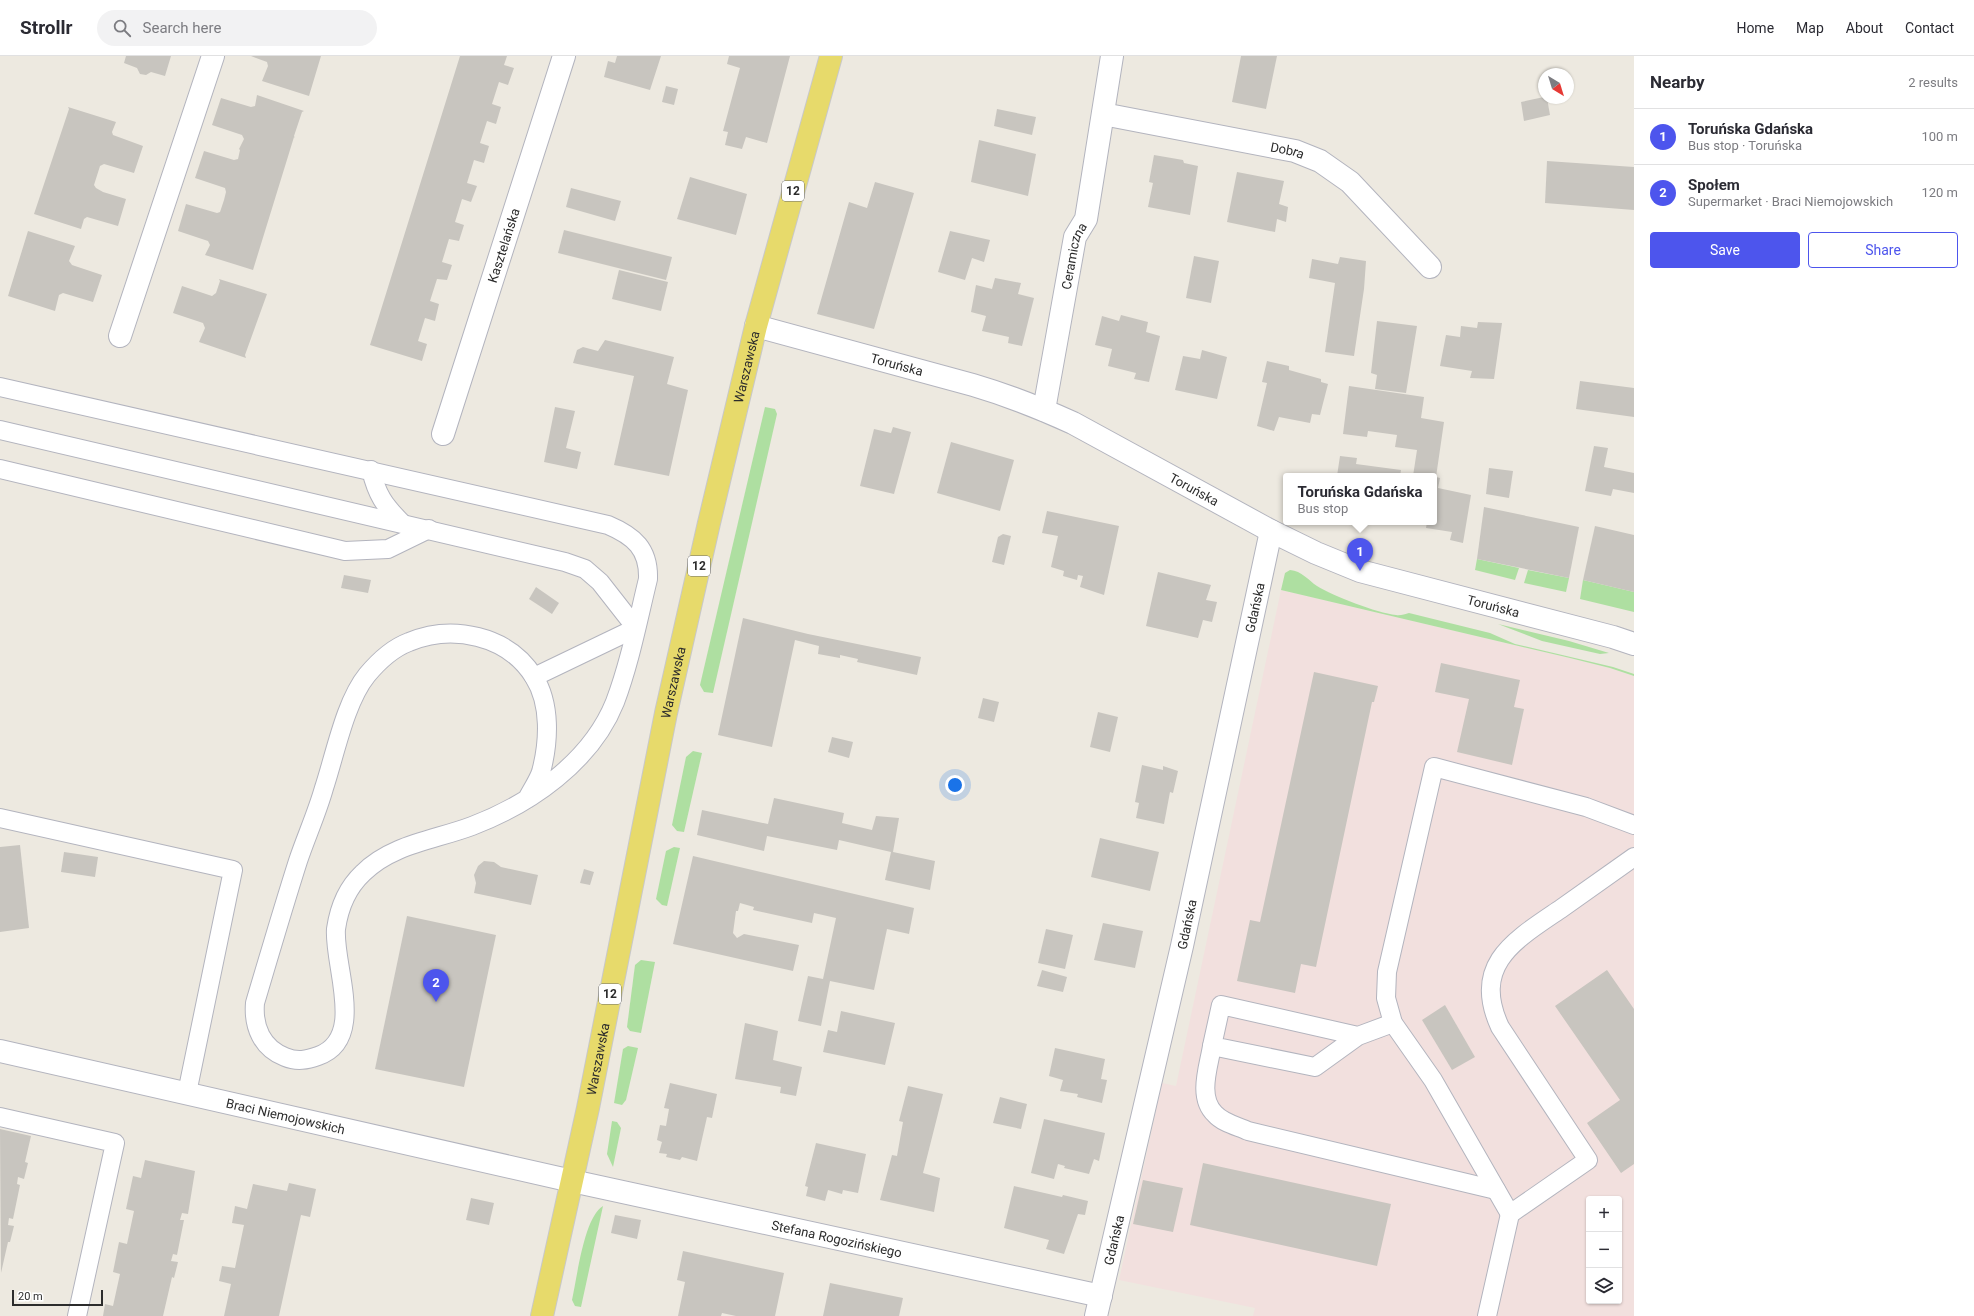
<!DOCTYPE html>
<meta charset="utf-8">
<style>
:root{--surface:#fff;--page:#f2f2f3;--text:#2b2b33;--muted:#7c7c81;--line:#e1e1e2;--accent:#4d55ed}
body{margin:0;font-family:Roboto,sans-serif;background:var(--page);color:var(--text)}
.controls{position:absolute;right:12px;bottom:12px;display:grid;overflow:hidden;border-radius:4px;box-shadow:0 1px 3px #0004}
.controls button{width:36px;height:36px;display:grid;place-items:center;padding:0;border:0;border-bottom:1px solid var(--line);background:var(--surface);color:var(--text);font:20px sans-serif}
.compass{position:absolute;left:1538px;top:12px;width:36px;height:36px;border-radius:50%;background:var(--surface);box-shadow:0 1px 3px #0004;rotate:142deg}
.scale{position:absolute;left:12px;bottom:10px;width:91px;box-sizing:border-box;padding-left:4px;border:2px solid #2c2c2c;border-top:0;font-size:11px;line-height:14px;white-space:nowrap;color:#2c2c2c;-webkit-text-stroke:3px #fff;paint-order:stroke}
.you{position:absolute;left:955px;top:729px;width:14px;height:14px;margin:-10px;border:3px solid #fff;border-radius:50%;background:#1a73e8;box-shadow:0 0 0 6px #1a73e833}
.badge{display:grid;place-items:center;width:26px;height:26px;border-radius:50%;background:var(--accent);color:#fff;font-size:13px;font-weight:700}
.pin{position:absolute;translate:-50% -33px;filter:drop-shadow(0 1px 2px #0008)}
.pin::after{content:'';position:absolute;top:21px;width:14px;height:12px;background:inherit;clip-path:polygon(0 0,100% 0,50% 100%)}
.popup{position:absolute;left:1283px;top:417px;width:154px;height:52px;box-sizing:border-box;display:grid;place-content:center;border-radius:4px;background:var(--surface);filter:drop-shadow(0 1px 3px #0005);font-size:13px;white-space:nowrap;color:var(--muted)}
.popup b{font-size:15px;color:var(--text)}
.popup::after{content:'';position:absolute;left:50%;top:100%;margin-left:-8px;border:8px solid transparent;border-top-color:var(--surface)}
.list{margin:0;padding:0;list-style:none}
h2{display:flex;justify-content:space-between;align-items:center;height:52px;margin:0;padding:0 16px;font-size:17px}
h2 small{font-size:13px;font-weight:400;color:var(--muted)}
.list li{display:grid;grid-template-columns:26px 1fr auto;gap:12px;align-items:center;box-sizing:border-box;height:56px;padding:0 16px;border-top:1px solid var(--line)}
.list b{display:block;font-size:15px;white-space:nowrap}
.list p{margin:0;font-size:13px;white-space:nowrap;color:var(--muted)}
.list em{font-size:13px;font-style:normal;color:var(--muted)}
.actions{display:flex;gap:8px;padding:12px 16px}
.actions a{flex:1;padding:9px 0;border:1px solid var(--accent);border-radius:4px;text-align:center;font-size:14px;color:var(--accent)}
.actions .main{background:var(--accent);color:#fff}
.icon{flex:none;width:22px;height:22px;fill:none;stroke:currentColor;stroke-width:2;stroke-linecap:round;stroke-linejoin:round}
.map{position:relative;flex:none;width:1634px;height:1260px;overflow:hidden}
header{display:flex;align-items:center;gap:24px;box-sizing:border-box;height:56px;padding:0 20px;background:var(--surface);border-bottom:1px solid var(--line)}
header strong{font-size:19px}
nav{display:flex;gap:22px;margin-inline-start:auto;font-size:14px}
.search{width:280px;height:36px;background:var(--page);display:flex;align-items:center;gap:10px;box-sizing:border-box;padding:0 14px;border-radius:22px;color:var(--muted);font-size:15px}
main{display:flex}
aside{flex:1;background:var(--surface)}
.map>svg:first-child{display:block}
.medical{fill:#f2e0de;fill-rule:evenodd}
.green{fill:#aedfa1}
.building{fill:#c8c5bf}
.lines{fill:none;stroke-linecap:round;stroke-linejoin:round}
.lane-casing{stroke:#b3b4be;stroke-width:20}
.street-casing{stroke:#b3b4be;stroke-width:24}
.secondary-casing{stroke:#b3b4be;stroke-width:24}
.primary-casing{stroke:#c8c8c8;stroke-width:24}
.lane{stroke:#fff;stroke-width:18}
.street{stroke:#fff;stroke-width:22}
.secondary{stroke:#fff;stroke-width:22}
.primary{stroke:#e7da6b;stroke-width:22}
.labels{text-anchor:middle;stroke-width:4;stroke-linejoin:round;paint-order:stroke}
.shield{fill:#fff;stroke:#6b6b6b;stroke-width:1}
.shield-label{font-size:12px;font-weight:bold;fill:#2c2c2c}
.street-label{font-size:13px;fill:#2c2c2c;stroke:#fff}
</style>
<header>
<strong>Strollr</strong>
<div class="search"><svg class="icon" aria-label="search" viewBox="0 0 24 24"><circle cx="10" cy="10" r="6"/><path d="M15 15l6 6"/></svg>Search here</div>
<nav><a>Home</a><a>Map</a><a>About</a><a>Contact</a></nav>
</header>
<main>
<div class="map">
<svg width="1634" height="1260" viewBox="0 0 1634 1260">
<rect width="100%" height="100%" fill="#ede9e0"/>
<path class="medical" d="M1281,534l289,68 40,10 24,8v640h-381l2,-8 -136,-28 43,-197 14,3zM1589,1143h30v102h-30z"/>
<g class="green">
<path d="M765,351l10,2 2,5 -64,279 -9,-1 -4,-7z"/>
<path d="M1477,503l42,9 -4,12 -40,-10z"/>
<path d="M1290,514c12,1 18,10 27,16 16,10 60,27 79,29 4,1 9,-1 13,-2l81,20 25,11 98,23 21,7v2l-24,-8 -40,-10 -289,-68 4,-17z"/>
<path d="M1528,514l41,8 -3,14 -42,-9z"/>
<path d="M1583,524l51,12v20l-54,-13z"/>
<path d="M1498,568l71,17 40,12 -9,1 -58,-13z"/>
<path d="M693,695l9,2 -18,79 -7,-1 -5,-6 14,-68z"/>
<path d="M674,791l6,1 -13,58 -5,-1 -6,-6 10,-48z"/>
<path d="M641,904l14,2 -14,71 -11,-2 -3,-4 8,-62z"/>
<path d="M628,990l10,2 -12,52 -4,5 -8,-2 9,-54z"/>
<path d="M612,1065l5,1 4,6 -8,39 -6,-13z"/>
<path d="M603,1150l-22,101 -6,-1 -3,-6c5,-22 12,-83 31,-94z"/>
</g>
<g class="building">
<path d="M126,0h45l-6,20 -14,-4 -5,3 -6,-1 -3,-6 -13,-5z"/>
<path d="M251,0h70l-12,40 -47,-15 6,-15 -1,-4z"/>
<path d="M460,0h47l-3,9 10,3 -6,17 -9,-3 -7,22 9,3 -5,17 -9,-3 -7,22 9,3 -5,17 -10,-3 -7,23 10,3 -6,16 -9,-3 -7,23 9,3 -5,16 -10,-2 -7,23 10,3 -5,15 -10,-1 -7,22 9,3 -4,17 -10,-3 -7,23 9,3 -5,17 -52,-16z"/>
<path d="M617,0h44l-11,34 -46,-13 4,-16 7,2z"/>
<path d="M729,0h61l-23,87 -21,-6 -4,12 -17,-4 3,-13 -5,-1 17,-63 -13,-4z"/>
<path d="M1241,0h36l-11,53 -34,-7z"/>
<path d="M666,30l12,3 -4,16 -12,-3z"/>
<path d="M257,39l47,16 -2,1 -8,24 1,2 -1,-1 -41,133 -48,-15 5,-10 -2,-4 -30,-10 8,-27 31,9 3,-1 4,-12 2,-8 -1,-4 -30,-10 9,-27 30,9 4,-1 2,-9 -1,-1 5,-10 -2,-4 -30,-10 9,-27 30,9 4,-1z"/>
<path d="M1544,41l3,1 3,17 -26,6 -3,-19z"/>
<path d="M68,51l48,15 -4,10 1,3 30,11 -9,27 -30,-9 -4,2 -6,19 2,3 7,4 23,7 -8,27 -31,-9 -3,2 -3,10 -47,-15 35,-105z"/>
<path d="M997,53l39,8 -4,18 -38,-9z"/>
<path d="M979,84l57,14 -8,42 -57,-14z"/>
<path d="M1154,99l29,5 1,3 14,3 -8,49 -42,-8 5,-24 -4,-1z"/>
<path d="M1547,105l87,6v43l-89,-7z"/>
<path d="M1237,116l47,9 -5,23 9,3 -2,15 -9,-3 -2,13 -48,-10z"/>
<path d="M690,121l57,17 -11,41 -59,-16z"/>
<path d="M875,126l39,11 -40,136 -57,-15 32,-112 18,6z"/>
<path d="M571,132l50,13 -6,20 -49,-14z"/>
<path d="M564,174l108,27 -6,23 -108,-27z"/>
<path d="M28,175l47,15 -6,15 3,4 30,10 -9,27 -30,-9 -4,2 -4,16 -47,-15z"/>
<path d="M950,175l40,9 -6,22 -12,-4 -7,22 -27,-8z"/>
<path d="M1194,200l25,5 -8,42 -25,-5z"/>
<path d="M1340,201l26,4 -2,28 -10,67 -29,-4 10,-69 -26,-5 3,-19 26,5z"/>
<path d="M619,214l49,12 -7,29 -49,-12z"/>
<path d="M995,222l26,5 -3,11 16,4 -12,48 -14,-3 1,-6 -27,-6 4,-15 -15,-4 5,-27 16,4z"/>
<path d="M219,223l48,15 -22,61 1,3 -47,-16 6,-14 -2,-5 -30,-10 9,-27 30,10 4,-3 4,-12z"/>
<path d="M1121,259l27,7 -2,10 14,4 -11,46 -15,-3 2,-6 -28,-7 4,-17 -17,-4 7,-29 17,5z"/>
<path d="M1377,265l40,5 -11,67 -31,-4 2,-14 -6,-2z"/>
<path d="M1478,266l24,1 -8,56 -24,-1 2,-7 -32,-5 6,-31 14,2 1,-11 16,2z"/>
<path d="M605,284l69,17 -7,27 21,6 -19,86 -55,-11 20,-89 -61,-13 4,-13 6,-3 15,4z"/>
<path d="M1202,294l25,7 -10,42 -42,-9 8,-34 17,3z"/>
<path d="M1267,305l22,5v4l32,9v3l7,2 -8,31 -8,-1 -2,9 -31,-6 -5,14 -17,-5 10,-43 -5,-1z"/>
<path d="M1580,325l54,7v29l-58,-8z"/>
<path d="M1349,330l75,11 -3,21 23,4 -8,55 4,1 -2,10 33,7 -8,48 -13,-3 2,-8 -26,-4 1,-6h7v-46h-21l4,-26 -22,-3 2,-12 -29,-4 -1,6 -24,-3z"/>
<path d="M555,351l20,4 -9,37 15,4 -4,17 -33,-7z"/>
<path d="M893,371l18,5 -17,62 -34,-8 14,-57 17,4z"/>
<path d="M951,386l63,18 -14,51 -63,-18z"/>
<path d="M1594,390l14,2 -4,19 30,6v20l-21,-4 -2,7 -26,-5z"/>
<path d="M1340,400l17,2 -1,6 45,6 -1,6h-63z"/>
<path d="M1489,412l24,3 -4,27 -23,-4z"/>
<path d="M1484,451l95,20 -10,51 -92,-19z"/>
<path d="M1047,455l72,15 -15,69 -24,-8 3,-11 -5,-1 -1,5 -14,-4 1,-5 -13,-4 7,-31 -16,-3z"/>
<path d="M1595,470l39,9v57l-51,-12z"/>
<path d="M1003,478l8,2 -7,29 -12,-3 6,-25z"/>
<path d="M1158,516l53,13 -5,15 11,2 -5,20 -9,-2 -5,18 -52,-12z"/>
<path d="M344,519l27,5 -3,13 -27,-5z"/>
<path d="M536,531l23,16 -7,11 -23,-15z"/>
<path d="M743,562l65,16 113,23 -4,18 -60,-13 1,-3 -18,-4v3l-22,-4 1,-8 -24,-6 -23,107 -54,-12z"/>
<path d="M1441,607l79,17 -6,27 10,2 -12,56 -55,-13 12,-53 -34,-7z"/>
<path d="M1314,616l64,14 -4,16h-2l-56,265 -15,-3 -6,29 -58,-12 13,-61 10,2z"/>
<path d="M983,642l16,4 -5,20 -16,-4z"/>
<path d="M1098,656l20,5 -8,35 -20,-5z"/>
<path d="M832,681l21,5 -4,16 -21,-6z"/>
<path d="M1142,709l21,5v-4l15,5 -5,22 -3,-1 -6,32 -28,-6 3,-15 -4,-1z"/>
<path d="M774,742l70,15 -2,10 30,7 4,-14 23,2 -6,34 42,9 -5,29 -45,-10 6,-28 -52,-12 -2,10 -70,-14 -3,15 -67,-16 5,-25 66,14z"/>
<path d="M1100,782l59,14 -9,39 -59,-14z"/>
<path d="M20,789l9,83 -29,4v-85z"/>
<path d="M64,796l34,5 -3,20 -34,-5z"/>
<path d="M693,800l221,52 -5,26 -22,-5 -13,61 -44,-9 -9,45 -23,-5 10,-45 15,3 13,-61 -22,-5 -2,10 -59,-13 1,-3 -14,-4 -2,8h-2l-3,22 4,5 7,-4 55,11 -6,26 -120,-27z"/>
<path d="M484,805l10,1 7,5 37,8 -7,30 -57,-12 2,-10 -2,-8 4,-9z"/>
<path d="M584,813l10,3 -4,13 -10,-2z"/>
<path d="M407,860l89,19 -32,152 -89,-18z"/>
<path d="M1103,867l40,8 -8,37 -41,-8z"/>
<path d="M1046,873l27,6 -8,34 -27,-6z"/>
<path d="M1042,914l25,7 -4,15 -26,-6z"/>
<path d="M1607,914l27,39v155l-13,9 -34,-50 33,-23 -65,-94z"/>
<path d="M1445,949l30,52 -23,13 -30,-50z"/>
<path d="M841,955l54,12 -10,42 -62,-13 5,-22 9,2z"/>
<path d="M745,967l33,8 -5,29 29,7 -6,29 -16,-3 1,-6 -46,-8z"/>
<path d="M1055,992l50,11 -4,20 6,1 -5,23 -25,-6 1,-3 -18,-3 3,-11 -14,-4z"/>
<path d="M670,1027l47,11 -5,24 -5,-1 -10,44 -15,-4 -2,3 -14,-3 1,-3 -8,-1 3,-11 -5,-2 3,-15 6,1 3,-17 -5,-1z"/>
<path d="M908,1030l35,8 -20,79 17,5 -6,34 -54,-12 12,-45 5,1 6,-34 -4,-1z"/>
<path d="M1000,1041l27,7 -6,25 -28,-6z"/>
<path d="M1044,1063l61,14 -6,28 -5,-2 -5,15 -25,-6 1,-2 -7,-2 -4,15 -23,-6z"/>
<path d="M0,1073l31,7 -6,26 3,1 -4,16 -6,-2 -1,7 3,1 -7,34 -4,-1 -1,7 6,1 -4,16h-2l-7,31z"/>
<path d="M816,1087l50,11 -8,39 -15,-3 -1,4 -14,-4 -3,11 -19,-5 2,-9 -3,-1z"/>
<path d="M145,1104l50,11 -7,43 -6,-1 -2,7h4l-7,35 -4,-1 -2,7 7,1 -4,16 -2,-1 -9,39h-60l2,-12 8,2 7,-32 -7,-2 6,-30 8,2 7,-33 -8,-2 7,-33 8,2z"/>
<path d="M1203,1107l188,41 -14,62 -187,-41z"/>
<path d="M1143,1124l40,8 -10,44 -40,-8z"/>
<path d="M289,1127l27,6 -6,28 -9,-2 -22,101h-55l7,-32 -12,-3 3,-15 13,2 9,-43 -12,-2 3,-17 12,3 6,-25 34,7z"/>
<path d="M1014,1130l48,11 1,-2 25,6 -3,14 -7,-1 -14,40 -18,-5 3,-9 -45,-12z"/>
<path d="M471,1142l23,5 -5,22 -23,-5z"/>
<path d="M615,1159l26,5 -4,19 -26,-6z"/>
<path d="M683,1195l101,22 -9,43h-39l-14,-3 -1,3h-43l7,-34 -8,-2z"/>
<path d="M830,1227l73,15 -4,18h-76z"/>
</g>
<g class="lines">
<defs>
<g id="lane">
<path d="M0,331l608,138c26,11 41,24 40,54 -10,41 -18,83 -33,123 -24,60 -85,102 -143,124 -37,14 -80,18 -109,47 -16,15 -24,35 -27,56 -3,36 31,110 -18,127 -11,4 -21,6 -33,1 -23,-9 -32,-30 -30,-54 14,-47 28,-95 43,-142 8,-24 19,-48 26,-73 11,-33 21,-86 43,-113 10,-12 26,-27 42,-33 43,-18 99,-7 125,35 17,27 15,65 7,95 -3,9 -10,19 -14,27"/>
<path d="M0,374l565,132 20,7 15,13 36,46 -102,49"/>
<path d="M0,413l345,82 43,-2 41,-20"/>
<path d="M371,414c6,25 13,35 31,53"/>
<path d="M0,762l233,52 -46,223"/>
<path d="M1358,980l-43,31 -103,-21 9,-41 137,31 35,-13"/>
<path d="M1212,990c-3,20 -15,51 3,68 8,9 22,12 33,17l248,59"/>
<path d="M0,1061l115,26 -38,173"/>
<path d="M1510,1158l-77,-134 -40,-57 -7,-25 1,-26 47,-205 152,40 48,18"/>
<path d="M1487,1260l23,-102 78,-54 -88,-133c-29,-63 15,-87 62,-119 24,-17 48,-34 72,-51"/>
</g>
<g id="street">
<path id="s1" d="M1103,58l192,37 25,10 30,21 80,85"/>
<path id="s2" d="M756,270l217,59c34,10 67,23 100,38l198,108 45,22 44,18 253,66 21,7"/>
<path d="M120,280l93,-280"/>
<path id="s3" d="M1044,354l31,-173 11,-18 26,-163"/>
<path id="s4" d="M443,378l121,-378"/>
<path id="s5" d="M572,1125l529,115"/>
<path id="s6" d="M1096,1260l86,-370 89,-415"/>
</g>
<g id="secondary">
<path id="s7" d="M0,995l572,130"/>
</g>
<g id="primary">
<path id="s8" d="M542,1260l46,-208 78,-395 43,-190 47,-197 75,-270"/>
</g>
</defs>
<use href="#lane" class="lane-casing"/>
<use href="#street" class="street-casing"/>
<use href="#secondary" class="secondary-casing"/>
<use href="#primary" class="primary-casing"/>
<use href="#lane" class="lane"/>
<use href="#street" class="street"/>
<use href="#secondary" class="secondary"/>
<use href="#primary" class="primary"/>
</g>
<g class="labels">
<g class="shield">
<rect x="782" y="125" width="22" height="20" rx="3"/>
<rect x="688" y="500" width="22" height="20" rx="3"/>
<rect x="599" y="928" width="22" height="20" rx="3"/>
</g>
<g class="shield-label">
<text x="793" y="139">12</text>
<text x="699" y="514">12</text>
<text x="610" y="942">12</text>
</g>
<g class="street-label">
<text dy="5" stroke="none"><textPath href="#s1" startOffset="188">Dobra</textPath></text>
<text dy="5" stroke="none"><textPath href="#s4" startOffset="198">Kasztelańska</textPath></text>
<text dy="5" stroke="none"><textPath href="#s3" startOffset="157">Ceramiczna</textPath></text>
<text dy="5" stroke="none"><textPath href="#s2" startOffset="146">Toruńska</textPath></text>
<text dy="5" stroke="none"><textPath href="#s8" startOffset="971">Warszawska</textPath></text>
<text dy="5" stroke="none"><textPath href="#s2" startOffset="470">Toruńska</textPath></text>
<text dy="5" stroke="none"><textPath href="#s6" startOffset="726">Gdańska</textPath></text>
<text dy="5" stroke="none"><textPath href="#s2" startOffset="793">Toruńska</textPath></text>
<text dy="5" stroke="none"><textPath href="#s8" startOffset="647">Warszawska</textPath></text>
<text dy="5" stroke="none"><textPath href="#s6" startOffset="402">Gdańska</textPath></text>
<text dy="5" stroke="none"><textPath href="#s8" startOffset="263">Warszawska</textPath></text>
<text dy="5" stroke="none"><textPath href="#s7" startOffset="293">Braci Niemojowskich</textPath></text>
<text dy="5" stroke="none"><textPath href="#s5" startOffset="271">Stefana Rogozińskiego</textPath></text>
<text dy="5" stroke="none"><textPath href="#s6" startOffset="78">Gdańska</textPath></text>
</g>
</g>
</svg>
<div class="controls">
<button>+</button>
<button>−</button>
<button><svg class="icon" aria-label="layers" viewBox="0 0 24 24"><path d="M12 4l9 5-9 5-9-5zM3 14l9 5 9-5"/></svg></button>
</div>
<svg class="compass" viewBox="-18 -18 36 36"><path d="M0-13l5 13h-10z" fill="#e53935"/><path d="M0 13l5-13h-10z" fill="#7c7c81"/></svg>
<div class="scale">20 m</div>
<div class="you"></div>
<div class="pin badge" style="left:1360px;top:515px">1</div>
<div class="popup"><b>Toruńska Gdańska</b>Bus stop</div>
<div class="pin badge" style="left:436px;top:946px">2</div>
</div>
<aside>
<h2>Nearby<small>2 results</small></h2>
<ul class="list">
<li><span class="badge">1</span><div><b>Toruńska Gdańska</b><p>Bus stop · Toruńska</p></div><em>100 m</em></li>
<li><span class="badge">2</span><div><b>Społem</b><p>Supermarket · Braci Niemojowskich</p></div><em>120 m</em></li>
</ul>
<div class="actions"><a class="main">Save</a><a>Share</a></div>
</aside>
</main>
